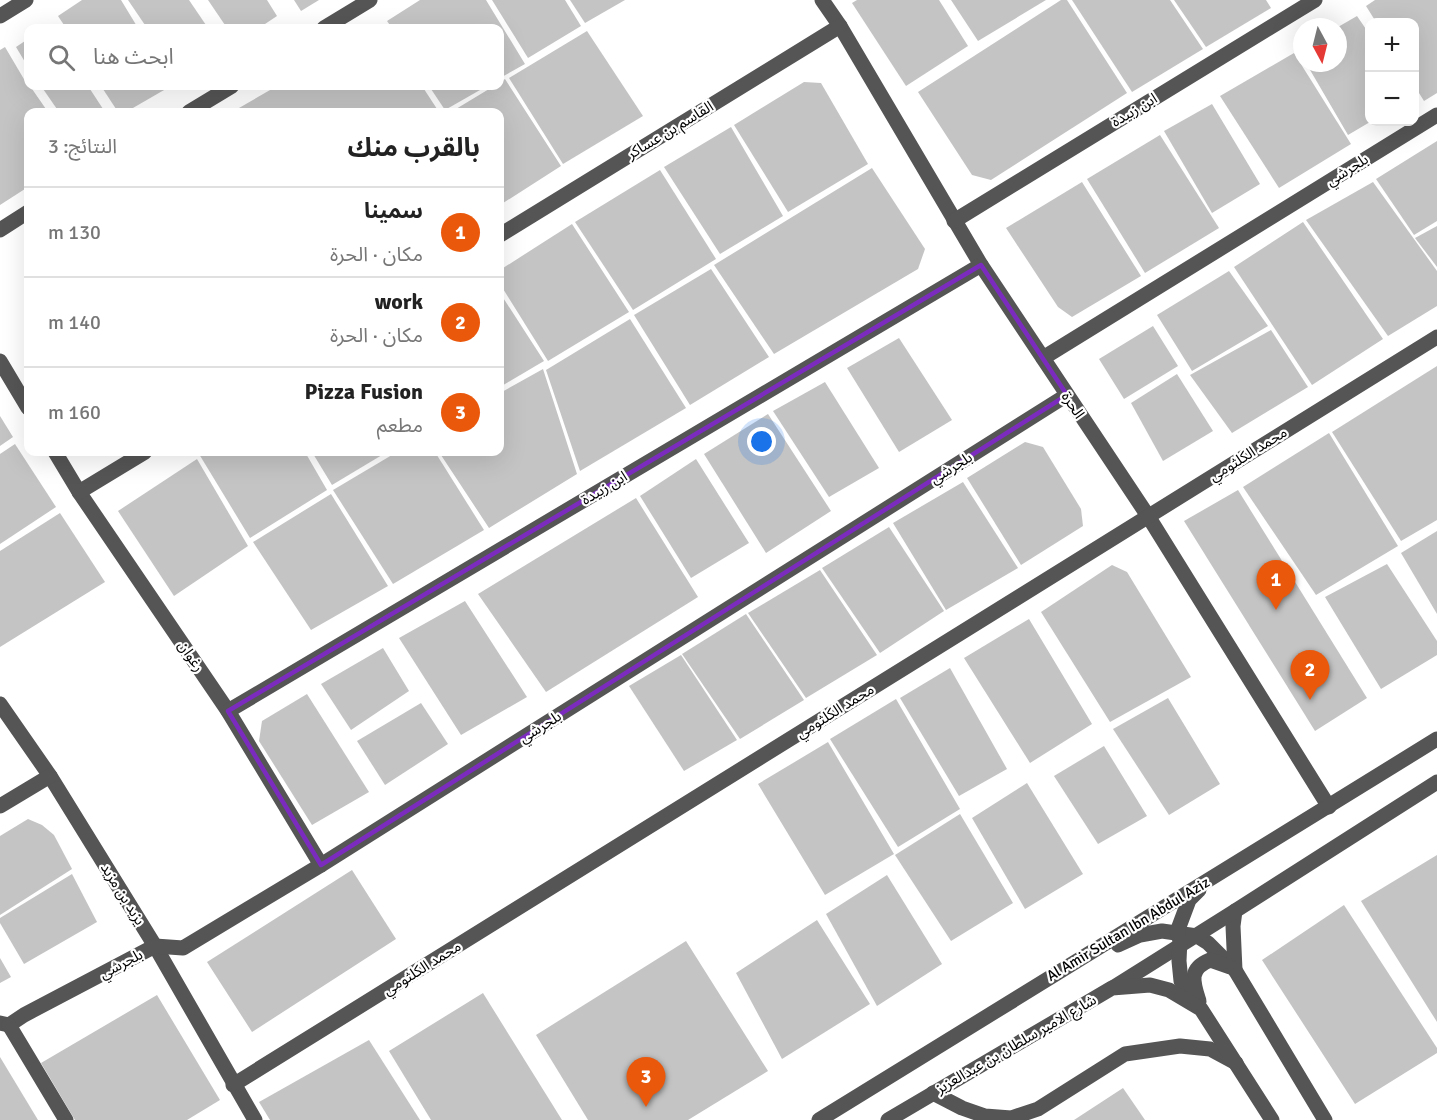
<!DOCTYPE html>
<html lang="ar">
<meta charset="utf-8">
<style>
:root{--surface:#fff;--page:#f2f2f2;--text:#222;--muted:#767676;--line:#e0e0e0;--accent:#ea580c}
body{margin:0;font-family:Signika,"Noto Sans Arabic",sans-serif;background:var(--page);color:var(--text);direction:rtl}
.controls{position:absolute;right:18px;top:18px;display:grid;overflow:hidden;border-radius:12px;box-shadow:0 6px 24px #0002}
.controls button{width:54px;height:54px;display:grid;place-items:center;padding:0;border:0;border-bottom:2px solid var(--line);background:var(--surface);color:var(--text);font:30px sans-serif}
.compass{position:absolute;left:1293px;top:18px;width:54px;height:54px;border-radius:50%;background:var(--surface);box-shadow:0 6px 24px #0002;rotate:173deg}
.you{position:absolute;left:762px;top:442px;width:21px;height:21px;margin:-15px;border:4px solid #fff;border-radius:50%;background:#1a73e8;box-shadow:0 0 0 9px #1a73e833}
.badge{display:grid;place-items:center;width:39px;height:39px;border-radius:50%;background:var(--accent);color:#fff;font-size:20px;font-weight:700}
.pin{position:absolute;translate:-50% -50px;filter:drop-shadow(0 2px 3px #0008)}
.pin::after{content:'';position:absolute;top:32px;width:21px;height:18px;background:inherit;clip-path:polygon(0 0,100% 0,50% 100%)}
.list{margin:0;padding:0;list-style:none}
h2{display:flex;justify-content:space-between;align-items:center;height:78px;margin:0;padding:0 24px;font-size:26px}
h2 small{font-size:20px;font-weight:400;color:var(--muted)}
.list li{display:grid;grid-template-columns:39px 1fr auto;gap:18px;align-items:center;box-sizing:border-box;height:90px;padding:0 24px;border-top:2px solid var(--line)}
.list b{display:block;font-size:22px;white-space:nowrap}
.list p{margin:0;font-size:20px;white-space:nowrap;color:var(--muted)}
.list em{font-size:20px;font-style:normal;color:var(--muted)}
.icon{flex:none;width:33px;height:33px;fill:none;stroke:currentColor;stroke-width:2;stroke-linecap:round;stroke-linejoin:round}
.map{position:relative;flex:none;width:1437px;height:1120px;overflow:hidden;direction:ltr}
.search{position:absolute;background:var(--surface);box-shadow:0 6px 24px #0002;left:24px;top:24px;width:480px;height:66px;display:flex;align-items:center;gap:15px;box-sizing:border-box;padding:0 21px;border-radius:12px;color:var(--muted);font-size:22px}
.panel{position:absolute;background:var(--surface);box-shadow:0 6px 24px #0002;left:24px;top:108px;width:480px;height:348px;border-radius:12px;direction:rtl}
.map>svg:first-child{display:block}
.building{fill:#c4c4c4}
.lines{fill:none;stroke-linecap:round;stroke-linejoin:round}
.minor{stroke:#555;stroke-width:15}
.marked{fill:none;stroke:#7b2cbf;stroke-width:4.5;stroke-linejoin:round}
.labels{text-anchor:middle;stroke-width:4.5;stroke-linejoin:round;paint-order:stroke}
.street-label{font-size:15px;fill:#000;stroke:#fff}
</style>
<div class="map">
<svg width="1437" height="1120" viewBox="0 0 1437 1120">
<rect width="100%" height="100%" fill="#fff"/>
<g class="building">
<path d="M82,0h39l17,28h-72l-8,-12z"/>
<path d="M128,0h61l19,28h-61z"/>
<path d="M208,0h59l10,16 -18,12h-32z"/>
<path d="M294,0h25l-18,11z"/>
<path d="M420,0h66l39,64 -25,14v-50h-108l-5,-7z"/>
<path d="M492,0h73l16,26 -53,32z"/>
<path d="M570,0h55l-40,23z"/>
<path d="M857,0h82l29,46 -62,40 -54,-83z"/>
<path d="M951,0h95l-68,41z"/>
<path d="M1061,0h6l60,93 -136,87 -19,-5 -54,-83z"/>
<path d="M1072,0h98l33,49 -71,43z"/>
<path d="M1174,0h92l5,8 -65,39z"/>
<path d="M1375,0h62v93l-13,8 -10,-16v-63h-38l-10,-16z"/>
<path d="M1357,16l13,19v87l-22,13 -42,-72h32v-36z"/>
<path d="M587,31l56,85 -80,48 -54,-86z"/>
<path d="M28,39v28l-12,-20z"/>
<path d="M5,47l23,39h2l18,26h-20v75l-28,18v-155z"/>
<path d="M1294,53l57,91 -72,44 -59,-92z"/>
<path d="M505,79l56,87 -61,39v-93h-49l43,-26h6v-4z"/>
<path d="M804,82l17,1 47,81 -80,48 -54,-87z"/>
<path d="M41,86h47l17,26h-46z"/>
<path d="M101,86h70l-45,26h-8z"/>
<path d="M277,86h145l17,26h-207z"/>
<path d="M429,86h58l-42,24z"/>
<path d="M1212,104l48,80 -48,29 -48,-82z"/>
<path d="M731,127l52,89 -63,38 -56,-87z"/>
<path d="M1160,135l59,93 -74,45 -58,-94z"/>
<path d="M1437,141v80l-23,14 -38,-56z"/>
<path d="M872,168l53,81 -7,20 -144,85 -60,-89z"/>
<path d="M660,170l56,89 -83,51 -58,-88z"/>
<path d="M1082,182l59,94 -69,41 -14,-10 -52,-79z"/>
<path d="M1373,182l64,89v35l-49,30 -82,-116z"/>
<path d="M1303,222l80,117 -71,46 -78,-118z"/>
<path d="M572,224l57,88 -81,49 -48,-77v-14z"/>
<path d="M1437,226v41l-22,-29z"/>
<path d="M711,269l58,88 -79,48 -56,-90z"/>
<path d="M1229,271l39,55 -76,45 -35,-56z"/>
<path d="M500,293l44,68 -44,26z"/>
<path d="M630,319l56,89 -106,63 -34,-101z"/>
<path d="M1153,326l25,40 -54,33 -25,-40z"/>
<path d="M1271,330l37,57 -76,46 -42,-58z"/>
<path d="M899,338l53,82 -53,32 -52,-84z"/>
<path d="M1437,366v154l-36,21 -69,-109z"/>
<path d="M543,369l34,105 -88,54 -50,-76h61v-59z"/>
<path d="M1177,374l36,57 -50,30 -32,-58z"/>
<path d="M825,382l54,86 -50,29 -56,-86z"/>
<path d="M768,414l63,97 -65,42 -62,-99z"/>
<path d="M0,416l13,21 -13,9z"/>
<path d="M1329,433l69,113 -82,49 -73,-108z"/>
<path d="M1025,442l18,5 38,62 2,17 -62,39 -54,-87z"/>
<path d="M15,444l41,63 -56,37v-90z"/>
<path d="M204,452h101l22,38 -77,48 -51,-84z"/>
<path d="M312,452h75l-55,33z"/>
<path d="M397,452h38l49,78 -91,54 -60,-94z"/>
<path d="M197,459l51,87 -74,50 -56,-85z"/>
<path d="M696,459l53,84 -58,35 -51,-82z"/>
<path d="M963,482l55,86 -72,42 -53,-87z"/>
<path d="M1238,490l129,208 -52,33 -131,-210z"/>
<path d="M331,494l57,92 -77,44 -58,-88z"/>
<path d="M636,498l62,99 -152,95 -68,-98z"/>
<path d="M60,513l45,69 -105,65v-96z"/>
<path d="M889,527l55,84 -64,42 -58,-85z"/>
<path d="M1437,531v83l-36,-61z"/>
<path d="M1387,564l50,77v14l-56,34 -56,-92z"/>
<path d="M1112,565l15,7 64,105 -81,45 -69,-110z"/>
<path d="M820,570l57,85 -71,43 -58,-85z"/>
<path d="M465,601l62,96 -66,38 -62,-97z"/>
<path d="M746,614l58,86 -64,39 -58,-85z"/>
<path d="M1029,619l63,105 -62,39 -66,-105z"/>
<path d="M383,648l26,43 -58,39 -30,-46z"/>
<path d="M681,655l56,85 -53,31 -55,-85z"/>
<path d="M950,668l57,101 -48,27 -59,-98z"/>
<path d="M307,694l62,98 -57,33 -53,-84 3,-20z"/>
<path d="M1168,698l52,86 -51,31 -56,-86z"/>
<path d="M896,699l64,110 -62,38 -68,-108z"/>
<path d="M421,703l27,41 -63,41 -28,-44z"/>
<path d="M828,742l66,112 -69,41 -67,-111z"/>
<path d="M1104,746l43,70 -49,28 -44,-68z"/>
<path d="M1027,783l56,91 -58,35 -53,-91z"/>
<path d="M960,814l53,89 -62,38 -56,-86z"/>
<path d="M28,819l14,6 12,10 18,34 -72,46v-79z"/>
<path d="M1437,855v167l-76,-121z"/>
<path d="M352,870l44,69 -144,93 -45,-70z"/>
<path d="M72,874l25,48 -73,42 -24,-41v-5z"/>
<path d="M887,875l55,89 -65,42 -51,-92z"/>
<path d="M1344,905l93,143v5l-82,51 -93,-144z"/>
<path d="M817,920l53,84 -88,55 -46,-86z"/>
<path d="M686,941l82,130 -80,49h-100l-52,-85z"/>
<path d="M0,958l11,19 -11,6z"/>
<path d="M483,993l79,127h-131l-42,-69z"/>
<path d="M157,995l63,105 -33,20h-112l-34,-57z"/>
<path d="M369,1040l51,80h-150l-11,-18z"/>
<path d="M0,1057l38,63h-38z"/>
<path d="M1123,1088l22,32h-71z"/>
</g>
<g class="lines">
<g class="minor">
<path d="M822,0l18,26 141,239 167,251 181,291"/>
<path d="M0,16l26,-16"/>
<path d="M324,28l46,-28"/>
<path d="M189,112l43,-26"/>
<path d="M954,221l361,-221"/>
<path d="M0,230l28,-18"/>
<path d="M500,235l340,-209"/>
<path d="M1043,358l394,-243"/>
<path d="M0,361l28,47"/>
<path d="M55,452l24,40 149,219 93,154"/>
<path d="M79,492l66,-40"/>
<path d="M0,704l50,72 105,170 100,174"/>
<path d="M228,711l753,-446"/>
<path d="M0,806l50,-30"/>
<path d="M1118,945l22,-10 22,-4 35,5 11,7 27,27 90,150"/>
<path d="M1235,970l-2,-44 2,-15 202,-129"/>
<path d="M1114,987l121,-76"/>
<path d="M1199,1001c-6,-19 -11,-32 11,-41l20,7"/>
<path d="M1196,1002l-15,-21 -2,-20 1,-21 -3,-8 12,-32 10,-10"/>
<path d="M0,1023l9,2 15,-10 131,-69 28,2 138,-83 746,-470"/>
<path d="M9,1025l57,95"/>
<path d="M233,1085l1204,-748"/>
<path d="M933,1093l29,15 23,8 26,2 27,-9 87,-55 55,-8 30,3 26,14"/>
<path d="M819,1120l618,-381"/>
<path d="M888,1120l224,-132 38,-3 19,5 32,19 71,111"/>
</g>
</g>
<path class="marked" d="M981,265l86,130 -746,470 -93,-154z"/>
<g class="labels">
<g class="street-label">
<text transform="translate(1134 110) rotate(-31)" y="5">ابن زبيدة</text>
<text transform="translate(670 130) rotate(-31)" y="5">القاسم بن عساكر</text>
<text transform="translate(1347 170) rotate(-32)" y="5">بلجرشي</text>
<text transform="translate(1073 405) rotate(56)" y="5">الحرة</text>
<text transform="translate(1248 454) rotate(-32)" y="5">محمد الكلثومي</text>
<text transform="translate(951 468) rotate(-32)" y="5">بلجرشي</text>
<text transform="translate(604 488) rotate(-31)" y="5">ابن زبيدة</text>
<text transform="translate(191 656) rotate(56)" y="5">رغوان</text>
<text transform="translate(835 711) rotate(-32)" y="5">محمد الكلثومي</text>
<text transform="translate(540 727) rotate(-32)" y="5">بلجرشي</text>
<text transform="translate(123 894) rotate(58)" y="5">يزيد بن مزيد</text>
<text transform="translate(1128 929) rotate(-31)" y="5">Al Amir Sultan Ibn Abdul Aziz</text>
<text transform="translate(121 964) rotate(-28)" y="5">بلجرشي</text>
<text transform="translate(422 968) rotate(-32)" y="5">محمد الكلثومي</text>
<text transform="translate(1016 1044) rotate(-30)" y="5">شارع الامير سلطان بن عبدالعزيز</text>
</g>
</g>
</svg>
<div class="controls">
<button>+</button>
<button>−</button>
</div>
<svg class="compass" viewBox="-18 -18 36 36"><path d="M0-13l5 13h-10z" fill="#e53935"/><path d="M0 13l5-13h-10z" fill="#767676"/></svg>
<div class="you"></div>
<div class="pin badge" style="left:1276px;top:610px">1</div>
<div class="pin badge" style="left:1310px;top:700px">2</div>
<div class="pin badge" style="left:646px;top:1107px">3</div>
<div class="search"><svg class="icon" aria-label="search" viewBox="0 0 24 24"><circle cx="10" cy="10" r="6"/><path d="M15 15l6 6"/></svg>ابحث هنا</div>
<section class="panel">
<h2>بالقرب منك<small>النتائج: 3</small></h2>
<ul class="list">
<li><span class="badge">1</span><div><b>سمينا</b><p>مكان · الحرة</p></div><em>130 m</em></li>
<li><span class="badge">2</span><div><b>work</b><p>مكان · الحرة</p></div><em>140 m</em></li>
<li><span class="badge">3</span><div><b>Pizza Fusion</b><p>مطعم</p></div><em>160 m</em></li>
</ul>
</section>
</div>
